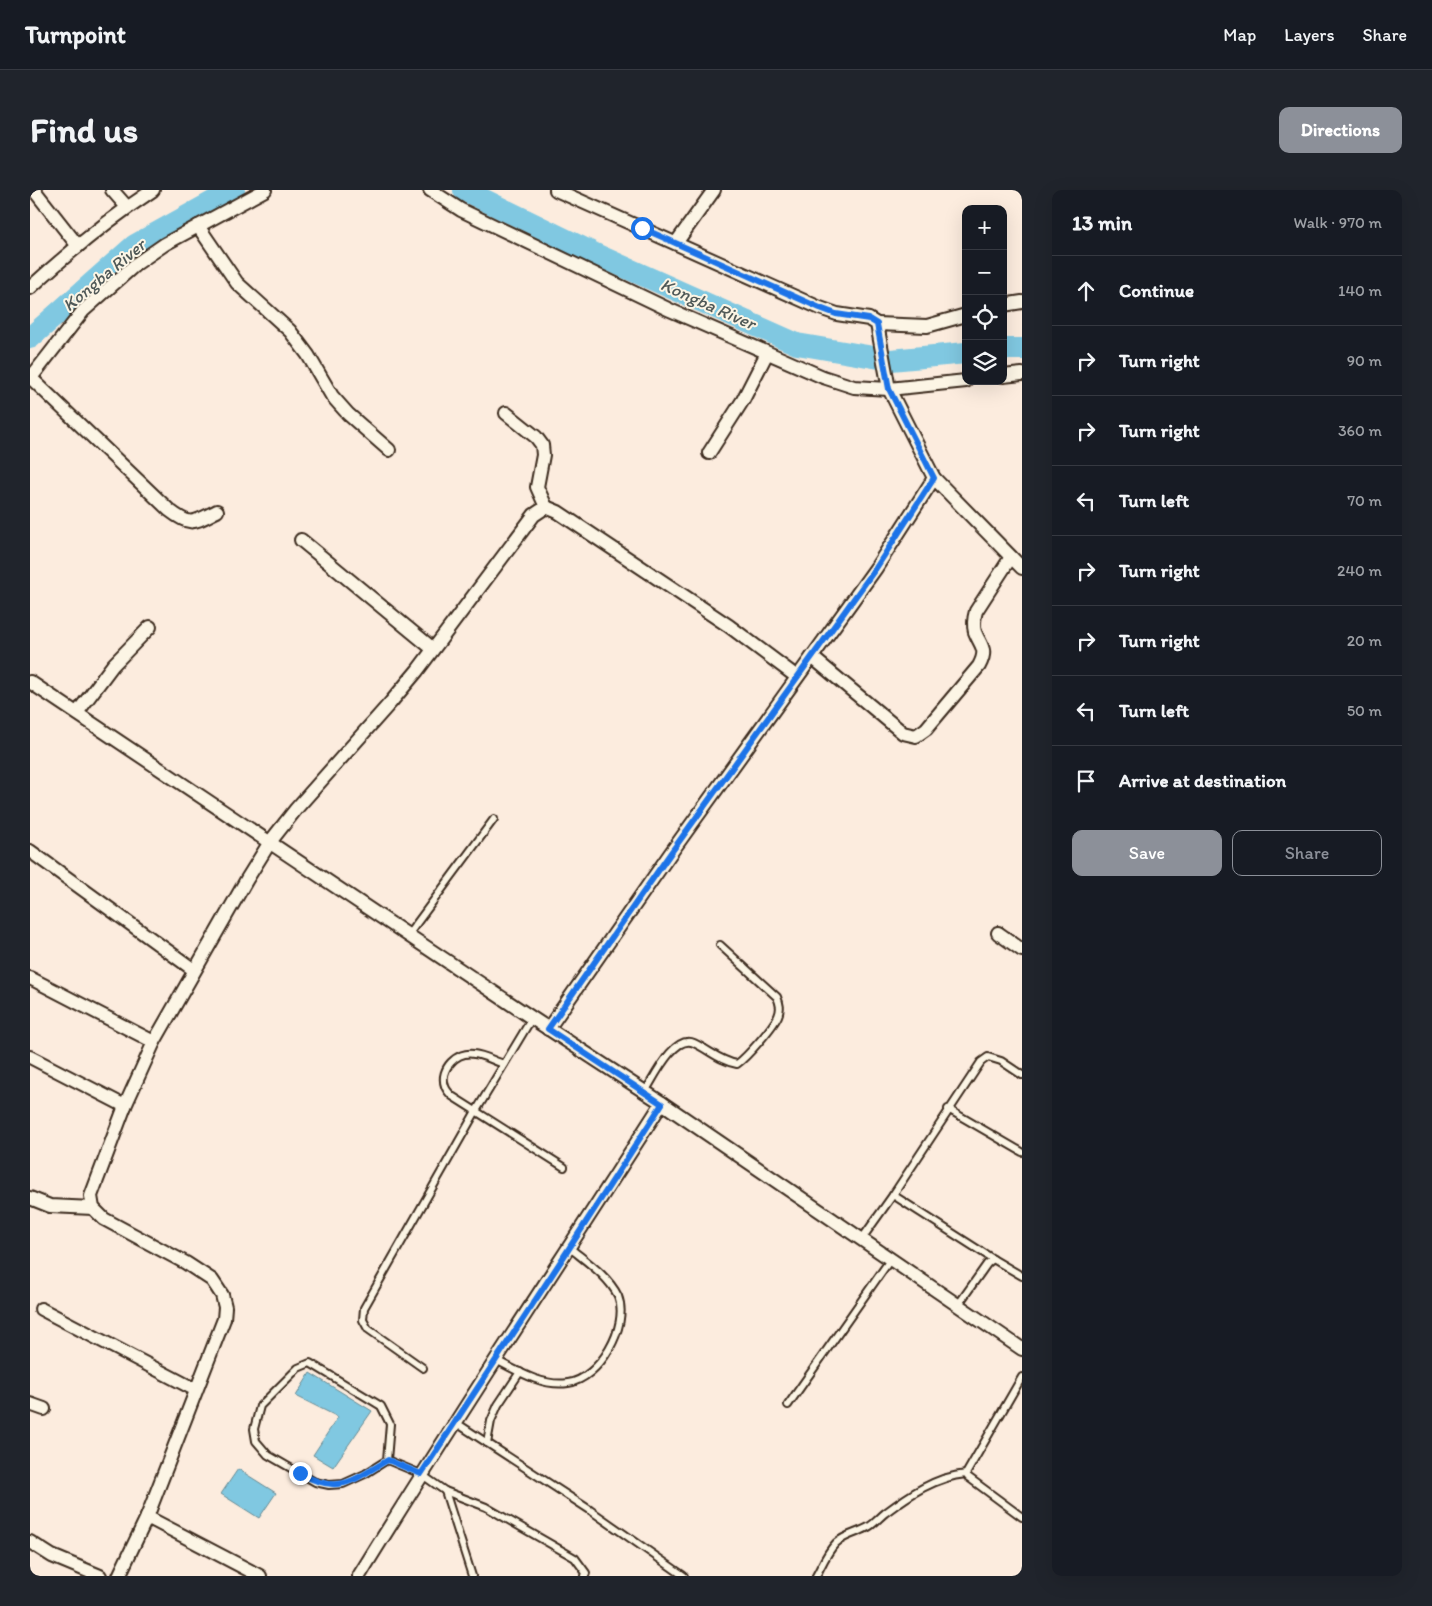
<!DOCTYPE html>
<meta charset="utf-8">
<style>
:root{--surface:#171b24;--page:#20242c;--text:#f1f3f6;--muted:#9ea1a6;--line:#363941;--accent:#8c9099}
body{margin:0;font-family:Itim,sans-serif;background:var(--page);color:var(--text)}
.controls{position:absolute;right:15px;top:15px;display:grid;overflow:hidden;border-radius:10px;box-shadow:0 5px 20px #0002}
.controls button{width:45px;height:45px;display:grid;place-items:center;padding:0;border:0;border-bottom:1px solid var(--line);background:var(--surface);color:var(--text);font:25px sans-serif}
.stop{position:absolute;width:15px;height:15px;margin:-11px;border:4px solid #1a73e8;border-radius:50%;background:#fff}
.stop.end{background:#1a73e8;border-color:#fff;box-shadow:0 1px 5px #0008}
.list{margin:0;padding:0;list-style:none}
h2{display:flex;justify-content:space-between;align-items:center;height:65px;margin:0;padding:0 20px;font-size:21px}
h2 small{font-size:16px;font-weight:400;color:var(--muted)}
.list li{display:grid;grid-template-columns:32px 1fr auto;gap:15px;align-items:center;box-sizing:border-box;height:70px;padding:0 20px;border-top:1px solid var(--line)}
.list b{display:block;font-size:19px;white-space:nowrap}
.list em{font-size:16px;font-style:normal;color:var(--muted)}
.actions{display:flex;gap:10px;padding:15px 20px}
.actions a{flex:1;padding:11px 0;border:1px solid var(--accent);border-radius:10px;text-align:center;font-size:18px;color:var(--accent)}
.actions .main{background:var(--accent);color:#fff}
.icon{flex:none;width:28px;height:28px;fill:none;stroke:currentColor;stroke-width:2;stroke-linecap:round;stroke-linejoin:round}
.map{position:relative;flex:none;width:992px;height:1386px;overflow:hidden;border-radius:10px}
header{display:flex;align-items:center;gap:30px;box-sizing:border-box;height:70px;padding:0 25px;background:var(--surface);border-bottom:1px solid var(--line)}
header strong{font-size:24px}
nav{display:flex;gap:28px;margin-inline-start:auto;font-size:18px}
.intro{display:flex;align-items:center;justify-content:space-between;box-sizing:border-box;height:120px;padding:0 30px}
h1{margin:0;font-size:35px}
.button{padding:12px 22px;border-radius:10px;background:var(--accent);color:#fff;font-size:18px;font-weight:700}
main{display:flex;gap:30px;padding:0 30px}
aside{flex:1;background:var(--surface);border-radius:10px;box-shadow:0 5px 20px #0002}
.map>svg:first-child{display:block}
.water{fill:#80c8e1;stroke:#648993}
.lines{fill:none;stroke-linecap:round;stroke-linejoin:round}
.river{stroke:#80c8e1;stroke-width:22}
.lane-casing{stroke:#3b2a1e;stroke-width:10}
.street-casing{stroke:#3b2a1e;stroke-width:16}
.lane{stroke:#fcf5e5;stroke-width:6}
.street{stroke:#fcf5e5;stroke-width:12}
.route{stroke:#1a73e8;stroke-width:6}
.labels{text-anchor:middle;stroke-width:4;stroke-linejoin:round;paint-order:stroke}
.water-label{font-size:18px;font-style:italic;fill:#505958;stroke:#fcf5e5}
</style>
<header>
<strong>Turnpoint</strong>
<nav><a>Map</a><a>Layers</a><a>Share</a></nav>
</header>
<div class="intro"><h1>Find us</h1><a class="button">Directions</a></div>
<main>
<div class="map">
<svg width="992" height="1386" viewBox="0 0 992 1386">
<rect width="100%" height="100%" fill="#fcecde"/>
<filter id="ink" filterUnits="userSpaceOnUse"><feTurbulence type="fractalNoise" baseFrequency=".02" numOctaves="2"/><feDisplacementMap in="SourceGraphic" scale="10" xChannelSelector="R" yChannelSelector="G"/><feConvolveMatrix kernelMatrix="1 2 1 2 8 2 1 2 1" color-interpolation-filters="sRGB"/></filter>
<g filter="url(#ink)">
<g class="water">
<path d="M280,1183l62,38 -39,56 -20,-12 25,-38 -42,-21z"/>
<path d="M208,1279l38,24 -17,25 -38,-24z"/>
</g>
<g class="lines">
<g class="river">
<path d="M434,0l129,63 204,91 94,16 75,-7"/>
<path d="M0,148l105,-93 99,-55"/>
<path d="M973,159h19"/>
</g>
<defs>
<g id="lane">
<path d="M378,745l86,-116"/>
<path d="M474,874c-10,-3 -20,-9 -30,-10 -17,-3 -35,15 -29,32 1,4 4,7 7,10l112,71"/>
<path d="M615,902c9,-14 29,-58 49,-49 15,7 26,18 43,21 10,-7 36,-37 41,-48 3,-7 2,-12 -1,-19l-57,-52"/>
<path d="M918,919l74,43"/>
<path d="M863,1005l100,64"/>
<path d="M831,1050l32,-45 88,-133 7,-5 13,4 21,14"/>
<path d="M928,1115l29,-41 6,-5 29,17"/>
<path d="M466,1170c21,11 47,27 72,23 31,-4 62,-57 50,-87 -10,-20 -31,-34 -48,-48"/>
<path d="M393,1178l-55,-39 -5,-9 1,-12 112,-197 56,-93"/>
<path d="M992,1187l-56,97 2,3 54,40"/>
<path d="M758,1215l102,-145"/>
<path d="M425,1232l135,88 94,66"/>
<path d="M457,1253l4,-22 7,-16 22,-33"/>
<path d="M357,1270l3,-36 -9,-18 -71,-43 -12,5 -38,38 -6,23 2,12 12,14 47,27 14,3 14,-1 22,-10 22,-14 34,14 24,17 41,16 89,51 11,15 -1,3"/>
<path d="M415,1301l27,85"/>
<path d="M786,1386c6,-11 11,-24 20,-33 10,-9 23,-10 34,-17 5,-3 10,-9 15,-13 24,-18 50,-36 81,-39"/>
</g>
<g id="street">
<path d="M4,0l44,56"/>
<path d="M82,0l15,17"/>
<path d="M400,0l31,20 209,100 153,67 31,10 35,2 77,-8"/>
<path d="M526,0l264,118 17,6 32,5 8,5 12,65 45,89 88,90"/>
<path d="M168,36l39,57 53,48 18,24 24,41 16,18 41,36"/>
<path d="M646,53l38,-53"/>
<path d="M0,98c39,-36 79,-69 123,-98"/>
<path d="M973,115l19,-3"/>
<path d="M847,134l50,2 39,-11"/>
<path d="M973,186l19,-2"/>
<path d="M1,188l138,132c22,17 24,13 48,1"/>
<path d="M0,189l53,-68 53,-47 29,-20 100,-54"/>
<path d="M476,223l30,24 6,8 1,10 -6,32 9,20"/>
<path d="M679,263l34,-53 24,-47"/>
<path d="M271,350l132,109"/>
<path d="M782,467l91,76 13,3 10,-7 53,-63c9,-17 2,-19 -4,-34 -2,-7 -1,-14 1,-21l35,-54"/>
<path d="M0,492l502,336 130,85 360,246"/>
<path d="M47,523l36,-48 37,-38"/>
<path d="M0,661l164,119"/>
<path d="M968,743l24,17"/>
<path d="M0,788l124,64"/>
<path d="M518,839l122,-175 206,-286 58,-90"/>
<path d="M0,867l95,49"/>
<path d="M0,1008l20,8 43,2"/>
<path d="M11,1119l155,81"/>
<path d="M0,1214l14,5"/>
<path d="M117,1327l113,59"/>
<path d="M0,1352l22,14 48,20"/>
<path d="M89,1386l28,-59 77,-198 1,-12 -3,-12 -10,-15 -26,-17 -82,-44 -11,-11 -2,-12 34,-90 29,-64 93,-163 23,-37 26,-33 95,-107 26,-31 117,-156 12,-8 12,5 171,114 68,51"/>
<path d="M329,1386c98,-160 202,-315 303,-473"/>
</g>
</defs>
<use href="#lane" class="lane-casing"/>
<use href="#street" class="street-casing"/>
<use href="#lane" class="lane"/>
<use href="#street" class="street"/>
</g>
</g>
<g class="lines" filter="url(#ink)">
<path class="route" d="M270,1283c39,23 53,7 88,-13l33,14 138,-210 103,-160 -114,-75 122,-175 206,-286 58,-90 -45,-89 -12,-65 -8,-5 -33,-5 -16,-6 -178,-80"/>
</g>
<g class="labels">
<g class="water-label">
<text transform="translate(74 85) rotate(-40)" y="6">Kongba River</text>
<text transform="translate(678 114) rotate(24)" y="6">Kongba River</text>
</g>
</g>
</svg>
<div class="controls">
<button>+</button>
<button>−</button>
<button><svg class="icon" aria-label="locate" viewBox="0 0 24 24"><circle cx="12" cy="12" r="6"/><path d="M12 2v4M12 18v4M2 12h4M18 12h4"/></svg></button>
<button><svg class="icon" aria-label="layers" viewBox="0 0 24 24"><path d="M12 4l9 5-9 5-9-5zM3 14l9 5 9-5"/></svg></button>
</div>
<div class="stop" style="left:612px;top:38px"></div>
<div class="stop end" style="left:270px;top:1283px"></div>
</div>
<aside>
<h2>13 min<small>Walk · 970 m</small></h2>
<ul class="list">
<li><svg class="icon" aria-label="ahead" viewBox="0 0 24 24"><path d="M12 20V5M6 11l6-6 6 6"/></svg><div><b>Continue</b></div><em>140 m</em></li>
<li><svg class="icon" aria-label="right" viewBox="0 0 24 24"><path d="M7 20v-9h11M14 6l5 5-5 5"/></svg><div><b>Turn right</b></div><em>90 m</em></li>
<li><svg class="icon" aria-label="right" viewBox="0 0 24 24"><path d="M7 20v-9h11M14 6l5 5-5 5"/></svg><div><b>Turn right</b></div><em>360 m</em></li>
<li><svg class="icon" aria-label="left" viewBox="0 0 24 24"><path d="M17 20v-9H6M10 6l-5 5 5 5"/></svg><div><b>Turn left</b></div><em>70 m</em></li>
<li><svg class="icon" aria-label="right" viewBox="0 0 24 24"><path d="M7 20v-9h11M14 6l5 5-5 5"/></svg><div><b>Turn right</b></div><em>240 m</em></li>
<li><svg class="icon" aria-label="right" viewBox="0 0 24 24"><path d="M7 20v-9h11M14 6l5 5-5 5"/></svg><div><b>Turn right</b></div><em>20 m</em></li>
<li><svg class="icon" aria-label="left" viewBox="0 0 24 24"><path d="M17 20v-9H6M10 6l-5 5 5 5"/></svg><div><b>Turn left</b></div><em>50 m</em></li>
<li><svg class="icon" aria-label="arrive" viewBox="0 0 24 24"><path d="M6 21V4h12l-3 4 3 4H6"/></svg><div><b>Arrive at destination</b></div></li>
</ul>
<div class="actions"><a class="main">Save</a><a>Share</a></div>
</aside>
</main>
